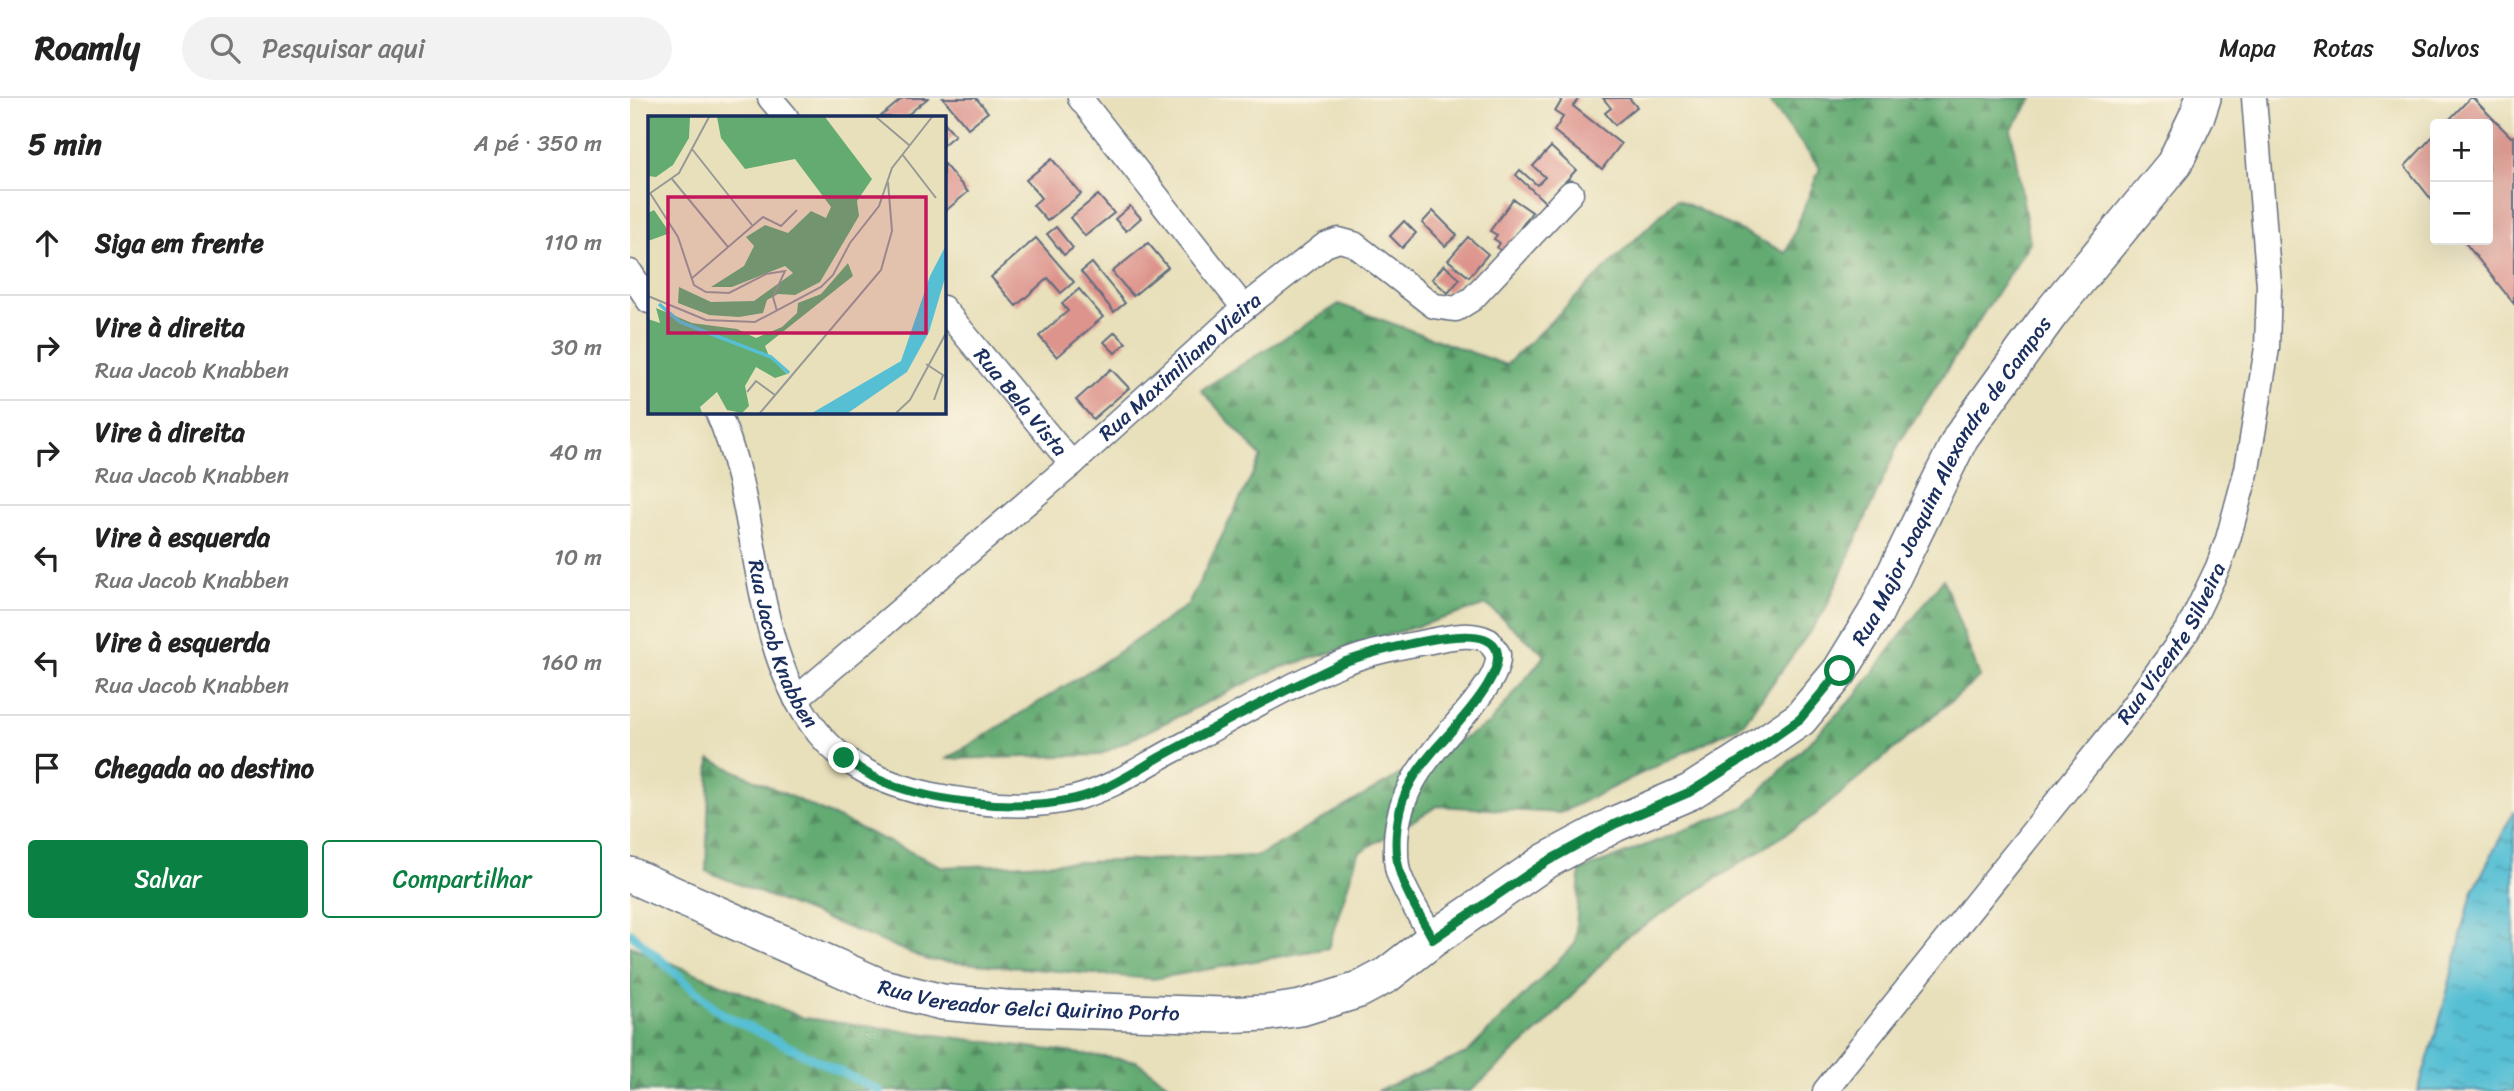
<!DOCTYPE html>
<html lang="pt">
<meta charset="utf-8">
<style>
:root{--surface:#fff;--page:#f2f2f2;--text:#222;--muted:#767676;--line:#e0e0e0;--accent:#0b8043}
body{margin:0;font-family:Sriracha,sans-serif;background:var(--page);color:var(--text)}
.controls{position:absolute;right:21px;top:21px;display:grid;overflow:hidden;border-radius:7px;box-shadow:0 7px 28px #0002}
.controls button{width:63px;height:63px;display:grid;place-items:center;padding:0;border:0;border-bottom:2px solid var(--line);background:var(--surface);color:var(--text);font:35px sans-serif}
.stop{position:absolute;width:21px;height:21px;margin:-16px;border:5px solid #0b8043;border-radius:50%;background:#fff}
.stop.end{background:#0b8043;border-color:#fff;box-shadow:0 2px 7px #0008}
.list{margin:0;padding:0;list-style:none}
h2{display:flex;justify-content:space-between;align-items:center;height:91px;margin:0;padding:0 28px;font-size:30px}
h2 small{font-size:23px;font-weight:400;color:var(--muted)}
.list li{display:grid;grid-template-columns:46px 1fr auto;gap:21px;align-items:center;box-sizing:border-box;height:105px;padding:0 28px;border-top:2px solid var(--line)}
.list b{display:block;font-size:26px;white-space:nowrap}
.list p{margin:0;font-size:23px;white-space:nowrap;color:var(--muted)}
.list em{font-size:23px;font-style:normal;color:var(--muted)}
.actions{display:flex;gap:14px;padding:21px 28px}
.actions a{flex:1;padding:16px 0;border:2px solid var(--accent);border-radius:7px;text-align:center;font-size:24px;color:var(--accent)}
.actions .main{background:var(--accent);color:#fff}
.icon{flex:none;width:38px;height:38px;fill:none;stroke:currentColor;stroke-width:2;stroke-linecap:round;stroke-linejoin:round}
.map{position:relative;flex:none;width:1884px;height:993px;overflow:hidden}
header{display:flex;align-items:center;gap:42px;box-sizing:border-box;height:98px;padding:0 35px;background:var(--surface);border-bottom:2px solid var(--line)}
header strong{font-size:33px}
nav{display:flex;gap:38px;margin-inline-start:auto;font-size:24px}
.search{width:490px;height:63px;background:var(--page);display:flex;align-items:center;gap:18px;box-sizing:border-box;padding:0 24px;border-radius:38px;color:var(--muted);font-size:26px}
main{display:flex}
aside{flex:1;background:var(--surface)}
.map>svg:first-child{display:block}
.forest{fill:url(#forest-firs);stroke:#406d68;stroke-width:2}
.water{fill:url(#water-ripples);stroke:#397799;stroke-width:2}
.lines{fill:none;stroke-linecap:round;stroke-linejoin:round}
.stream{stroke:#57bfd4;stroke-width:9}
.building{fill:#dd948d}
.street-casing{stroke:#636d7f;stroke-width:27}
.secondary-casing{stroke:#636d7f;stroke-width:38}
.street{stroke:#fff;stroke-width:24}
.secondary{stroke:#fff;stroke-width:35}
.route{stroke:#0b8043;stroke-width:9}
.labels{text-anchor:middle;stroke-width:7;stroke-linejoin:round;paint-order:stroke}
.street-label{font-size:21px;fill:#1b2f5e;stroke:#fcf5e5}
.inset-river{fill:none;stroke:#57bfd4;stroke-width:3.5}
.inset-road{fill:none;stroke:#969996;stroke-width:2}
.view{fill:#c2185b;fill-opacity:0.15;stroke:#c2185b;stroke-width:3.5}
.inset-edge{fill:none;stroke:#1b2f5e;stroke-width:3.5}
</style>
<header>
<strong>Roamly</strong>
<div class="search"><svg class="icon" aria-label="search" viewBox="0 0 24 24"><circle cx="10" cy="10" r="6"/><path d="M15 15l6 6"/></svg>Pesquisar aqui</div>
<nav><a>Mapa</a><a>Rotas</a><a>Salvos</a></nav>
</header>
<main>
<aside>
<h2>5 min<small>A pé · 350 m</small></h2>
<ul class="list">
<li><svg class="icon" aria-label="ahead" viewBox="0 0 24 24"><path d="M12 20V5M6 11l6-6 6 6"/></svg><div><b>Siga em frente</b></div><em>110 m</em></li>
<li><svg class="icon" aria-label="right" viewBox="0 0 24 24"><path d="M7 20v-9h11M14 6l5 5-5 5"/></svg><div><b>Vire à direita</b><p>Rua Jacob Knabben</p></div><em>30 m</em></li>
<li><svg class="icon" aria-label="right" viewBox="0 0 24 24"><path d="M7 20v-9h11M14 6l5 5-5 5"/></svg><div><b>Vire à direita</b><p>Rua Jacob Knabben</p></div><em>40 m</em></li>
<li><svg class="icon" aria-label="left" viewBox="0 0 24 24"><path d="M17 20v-9H6M10 6l-5 5 5 5"/></svg><div><b>Vire à esquerda</b><p>Rua Jacob Knabben</p></div><em>10 m</em></li>
<li><svg class="icon" aria-label="left" viewBox="0 0 24 24"><path d="M17 20v-9H6M10 6l-5 5 5 5"/></svg><div><b>Vire à esquerda</b><p>Rua Jacob Knabben</p></div><em>160 m</em></li>
<li><svg class="icon" aria-label="arrive" viewBox="0 0 24 24"><path d="M6 21V4h12l-3 4 3 4H6"/></svg><div><b>Chegada ao destino</b></div></li>
</ul>
<div class="actions"><a class="main">Salvar</a><a>Compartilhar</a></div>
</aside>
<div class="map">
<svg width="1884" height="993" viewBox="0 0 1884 993">
<defs>
<pattern id="forest-firs" width="22" height="20" patternUnits="userSpaceOnUse" patternTransform="scale(1.75)"><rect width="22" height="20" fill="#64ab72"/><path d="M5 1l3.5 6h-7zM16 11l3.5 6h-7z" fill="#528c61"/></pattern>
<pattern id="water-ripples" width="26" height="14" patternUnits="userSpaceOnUse" patternTransform="scale(1.75)"><rect width="26" height="14" fill="#57bfd4"/><path d="M2 4q2-2 4 0t4 0M15 11q2-2 4 0t4 0" fill="none" stroke="#479caf"/></pattern>
</defs>
<rect width="100%" height="100%" fill="#fcf5e5"/>
<filter id="ink" filterUnits="userSpaceOnUse"><feTurbulence type="fractalNoise" baseFrequency=".0143" numOctaves="2"/><feDisplacementMap in="SourceGraphic" scale="14" xChannelSelector="R" yChannelSelector="G"/><feConvolveMatrix kernelMatrix="1 2 1 2 8 2 1 2 1" color-interpolation-filters="sRGB"/></filter>
<filter id="wash" filterUnits="userSpaceOnUse"><feTurbulence type="fractalNoise" baseFrequency=".00686" numOctaves="4" result="noise"/><feDisplacementMap in="SourceGraphic" scale="28" xChannelSelector="R" yChannelSelector="G"/><feGaussianBlur stdDeviation="1.57" result="paint"/><feColorMatrix in="noise" values="0 0 0 0 0 0 0 0 0 0 0 0 0 0 0 0 0 1.4 0 .05"/><feComposite in="paint" operator="in"/></filter>
<g filter="url(#wash)">
<rect width="100%" height="100%" fill="#e8e0bb"/>
<g class="forest">
<path d="M1137,0h266l-22,32 19,112 -131,201 -75,169 -81,112 -183,89 -122,-7 -80,47 -30,95 -175,31 -225,-19 -222,-89 4,-112 233,108 315,-11 232,-133 55,-68 -58,-50 -214,65 -174,85 -152,4 155,-96 86,-58 73,-148 -60,-67 138,-86 167,61 171,-166 109,54 34,-85z"/>
<path d="M1313,481l37,98 -165,138 -189,122 -81,88 -74,66h-94l90,-38 108,-109 5,-73 166,-65 111,-112z"/>
<path d="M0,848l174,72 332,43 42,30h-548z"/>
</g>
<path class="water" d="M1884,713v280h-96l24,-79 30,-119z"/>
<g class="lines">
<path class="stream" d="M0,835l92,81 158,77"/>
</g>
<g id="blocks">
<g class="building">
<path d="M273,0h25l-23,19h-25z"/>
<path d="M313,0h33l12,14 -20,16z"/>
<path d="M933,0h16l-6,8 48,38 -19,25 -48,-38 9,-14 -8,-5z"/>
<path d="M973,0h26l8,9 -22,18 -10,-12 6,-5z"/>
<path d="M1840,0h3l38,39 3,-1v168l-51,-64h25v-116h-43z"/>
<path d="M313,23l12,14 -12,10z"/>
<path d="M1805,36v70l-30,-38z"/>
<path d="M921,49l25,23 -30,33 -30,-28 4,-5 17,15 8,-8 -12,-11z"/>
<path d="M422,61l29,35 -34,27 -14,-16 8,-7 -15,-18z"/>
<path d="M313,65l25,29 -25,21z"/>
<path d="M468,97l16,18 -29,23 -15,-18z"/>
<path d="M883,101l19,13 -29,40 -6,-4 3,-5 -6,-4 3,-4 -7,-4z"/>
<path d="M500,108l11,12 -15,13 -11,-12z"/>
<path d="M803,113l24,24 -12,11 -23,-23z"/>
<path d="M774,123l12,12 -14,15 -12,-12z"/>
<path d="M426,129l17,21 -9,7 -17,-21z"/>
<path d="M838,139l20,17 -19,23 -21,-17z"/>
<path d="M406,140l38,44 -13,11 -13,-15 -32,28 -25,-29z"/>
<path d="M518,145l20,24 -35,29 -21,-24z"/>
<path d="M462,165l33,40 -11,9 -33,-40z"/>
<path d="M814,167l16,14 -12,14 -16,-14z"/>
<path d="M449,191l24,28 -46,40 -18,-21 29,-25 -6,-7z"/>
<path d="M485,234l11,11 -11,10 -11,-11z"/>
<path d="M481,271l18,19 -36,31 -17,-19z"/>
</g>
</g>
</g>
<g filter="url(#ink)">
<use href="#blocks" fill-opacity="0" stroke="#636d7f" stroke-width="2"/>
<g class="lines">
<defs>
<g id="street">
<path d="M140,0l16,19"/>
<path d="M450,0l164,210"/>
<path d="M0,174l19,29"/>
<path id="s1" d="M313,210l129,156"/>
<path id="s2" d="M87,313c44,95 32,224 94,312 29,42 72,61 121,72 45,9 98,15 143,3 36,-9 65,-30 97,-47 55,-29 113,-65 171,-88 27,-11 55,-16 83,-21 20,-4 44,-11 63,-1l9,13c1,19 -13,34 -23,48 -35,44 -76,77 -79,138 0,11 -1,26 4,37 8,21 22,42 33,62"/>
<path id="s3" d="M166,601l276,-235 172,-156 81,-63 14,-5 15,4 80,62 22,3 16,-10 99,-106"/>
<path id="s4" d="M1195,993l299,-373 64,-88 30,-63 10,-28 19,-70 20,-121 2,-63 -15,-187"/>
</g>
<g id="secondary">
<path id="s5" d="M0,777l252,112 60,15 64,6 217,7 44,-2 34,-5 58,-18 28,-15 46,-36 113,-78 69,-37 75,-32 56,-36 54,-37 40,-48 35,-57 86,-177 90,-124 123,-149 23,-48 6,-18"/>
</g>
</defs>
<use href="#street" class="street-casing"/>
<use href="#secondary" class="secondary-casing"/>
<use href="#street" class="street"/>
<use href="#secondary" class="secondary"/>
</g>
</g>
<g class="lines" filter="url(#ink)">
<path class="route" d="M214,660c10,7 20,14 31,20 53,25 142,34 199,21 32,-8 58,-26 86,-42 61,-33 122,-66 184,-95 29,-10 114,-34 141,-23 44,18 -40,97 -54,115 -14,16 -26,35 -31,56 -13,58 7,81 33,129l113,-77 69,-38 75,-32 56,-35 54,-38 40,-48"/>
</g>
<g class="labels">
<g class="street-label">
<text dy="7" stroke="none"><textPath href="#s3" startOffset="508">Rua Maximiliano Vieira</textPath></text>
<text dy="7" stroke="none"><textPath href="#s1" startOffset="122">Rua Bela Vista</textPath></text>
<text dy="7" stroke="none"><textPath href="#s5" startOffset="1561">Rua Major Joaquim Alexandre de Campos</textPath></text>
<text dy="7" stroke="none"><textPath href="#s2" startOffset="243">Rua Jacob Knabben</textPath></text>
<text dy="7" stroke="none"><textPath href="#s4" startOffset="567">Rua Vicente Silveira</textPath></text>
<text dy="7" stroke="none"><textPath href="#s5" startOffset="424">Rua Vereador Gelci Quirino Porto</textPath></text>
</g>
</g>
<g transform="translate(18 18)">
<rect width="298" height="298" fill="#e8e0bb"/>
<path d="M0,1h42l-1,21 -16,27 -17,12 -8,-1zM69,1h108l47,62 -15,22 2,15 -39,66 -25,13 -17,-1 -11,6 -4,13 -24,4 -30,-2 -31,-12 1,-16 32,15 43,-1 39,-28 -8,-7 -53,21h-21l33,-21 10,-20 -8,-9 19,-12 23,8 23,-22 15,7 5,-11 -36,-48 -50,10 -24,-31zM6,94l16,23 -22,8v-28zM200,147l5,13 -88,70 4,10 18,18 -12,4 -19,-11 -11,19 4,20 -7,7 -15,-3 -10,-18 -17,15 2,6h-54v-94l12,4 -4,-15 36,15 45,6 19,9 26,-11 15,-14 1,-10 23,-9z" fill="#64ab72"/>
<path d="M297,131v31l-16,54 -22,40 -59,41h-36l89,-52 29,-85z" fill="#57bfd4"/>
<path class="inset-river" d="M11,188l21,18 91,35 18,16"/>
<path class="inset-road" d="M228,1l33,28M44,33l60,76M254,38l34,44M24,63l56,68M2,77l28,44 16,48 12,7 23,1 37,-19 19,-3 -12,26 4,14M1,78l30,-21 30,-56M43,163l72,-62 18,9 16,-16M0,180l58,24 49,2 66,-35 12,-12 17,-32 29,-37 13,-38 40,-51M278,248l20,13M99,276l9,-11 19,14M286,284l9,-25M112,297l121,-143 11,-39 -4,-49M248,297l14,-13 36,-67"/>
<path class="view" d="M20,81h258v136h-258z"/>
<rect width="298" height="298" class="inset-edge"/>
</g>
</svg>
<div class="controls">
<button>+</button>
<button>−</button>
</div>
<div class="stop" style="left:1210px;top:573px"></div>
<div class="stop end" style="left:214px;top:660px"></div>
</div>
</main>
